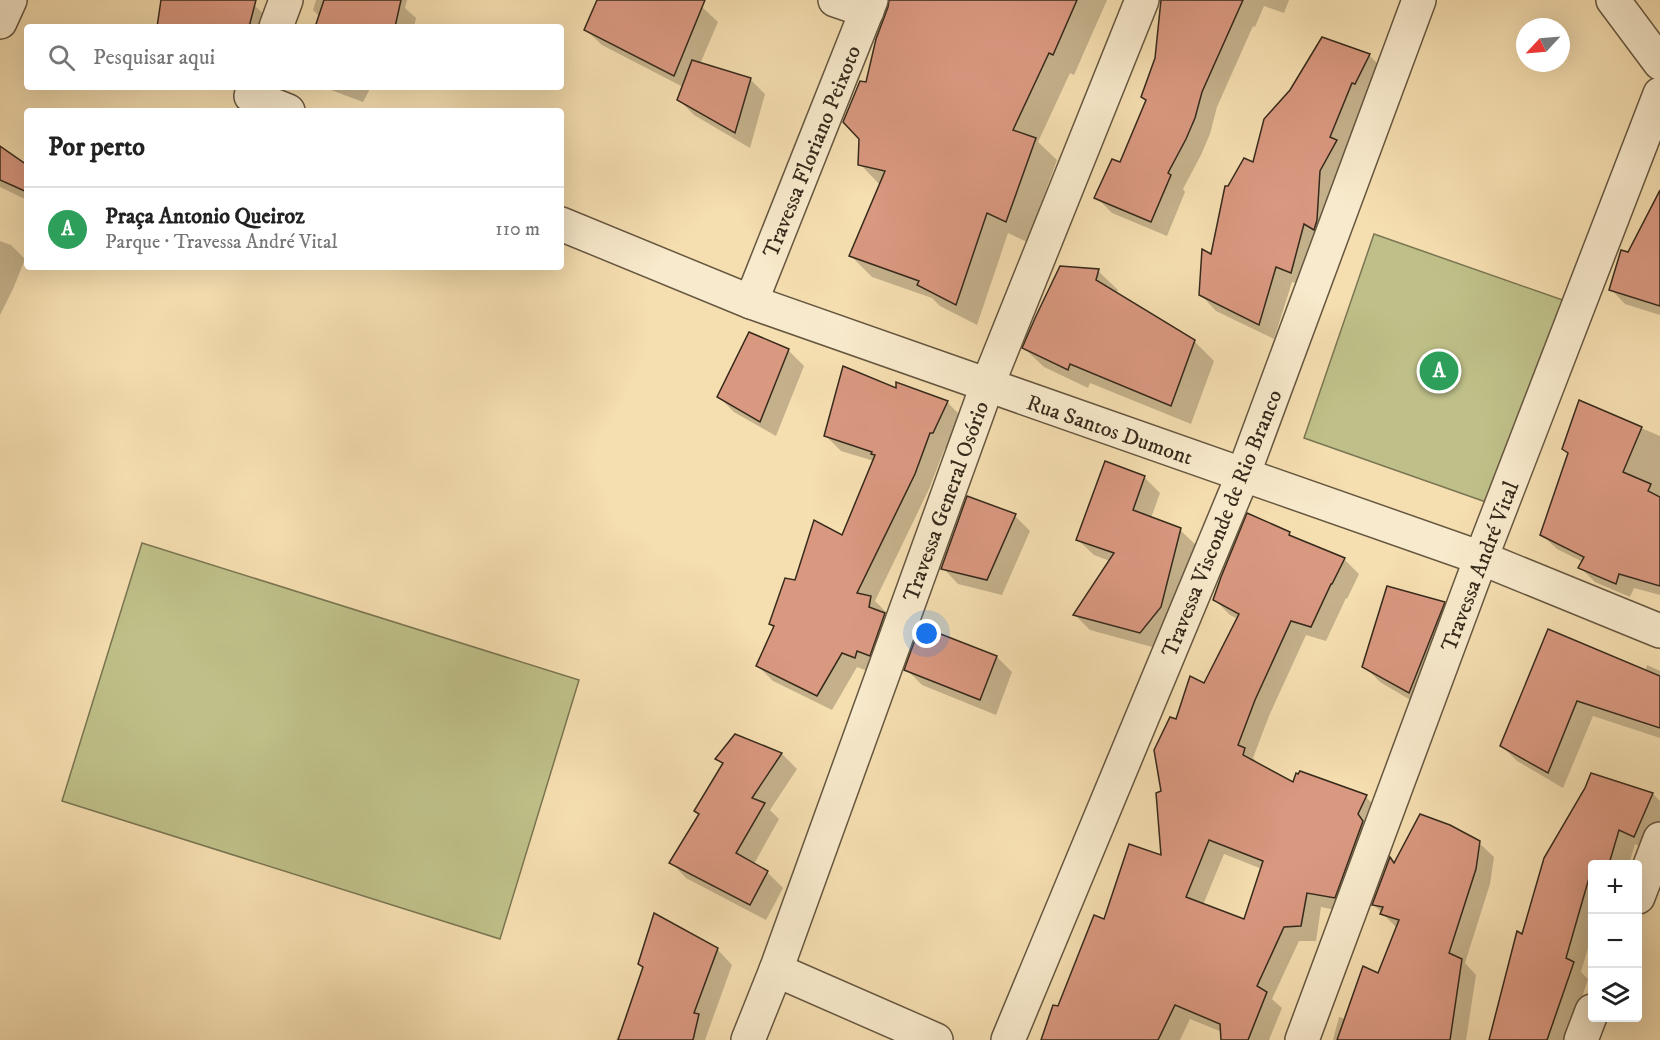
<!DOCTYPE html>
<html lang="pt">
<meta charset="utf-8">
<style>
:root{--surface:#fff;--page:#f6f6f6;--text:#222;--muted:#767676;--line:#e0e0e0;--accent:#ea580c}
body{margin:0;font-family:"IM FELL DW Pica",serif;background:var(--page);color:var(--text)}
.controls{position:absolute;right:18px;bottom:18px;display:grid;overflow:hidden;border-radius:6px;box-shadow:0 6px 24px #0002}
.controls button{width:54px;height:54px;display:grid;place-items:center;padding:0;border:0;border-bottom:2px solid var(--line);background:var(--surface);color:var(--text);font:30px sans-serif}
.compass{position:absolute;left:1516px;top:18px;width:54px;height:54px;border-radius:50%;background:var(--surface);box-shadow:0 6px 24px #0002;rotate:244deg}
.you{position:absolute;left:927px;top:634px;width:21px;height:21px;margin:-15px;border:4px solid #fff;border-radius:50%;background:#1a73e8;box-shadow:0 0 0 9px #1a73e833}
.badge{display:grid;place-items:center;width:39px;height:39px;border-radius:50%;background:var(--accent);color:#fff;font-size:20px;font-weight:700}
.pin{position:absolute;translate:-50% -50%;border:3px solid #fff;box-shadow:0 2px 6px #0006}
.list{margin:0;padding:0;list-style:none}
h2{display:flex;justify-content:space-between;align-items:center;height:78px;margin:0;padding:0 24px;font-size:26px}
h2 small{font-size:20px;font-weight:400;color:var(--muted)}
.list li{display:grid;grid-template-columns:39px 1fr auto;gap:18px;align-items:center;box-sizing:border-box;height:84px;padding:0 24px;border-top:2px solid var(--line)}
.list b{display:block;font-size:22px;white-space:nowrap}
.list p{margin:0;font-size:20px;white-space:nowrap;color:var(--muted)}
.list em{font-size:20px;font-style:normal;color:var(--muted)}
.icon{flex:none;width:33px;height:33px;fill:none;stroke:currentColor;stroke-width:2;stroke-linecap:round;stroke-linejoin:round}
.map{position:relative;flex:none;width:1660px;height:1040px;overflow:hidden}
.search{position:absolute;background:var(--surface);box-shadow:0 6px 24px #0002;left:24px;top:24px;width:540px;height:66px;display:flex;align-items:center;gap:15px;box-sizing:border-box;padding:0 21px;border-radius:6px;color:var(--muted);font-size:22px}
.panel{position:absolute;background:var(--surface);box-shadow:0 6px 24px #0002;left:24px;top:108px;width:540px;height:162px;border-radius:6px}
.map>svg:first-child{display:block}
.green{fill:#bfc089;stroke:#7a7552;stroke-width:1.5}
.shadow{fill:#0003;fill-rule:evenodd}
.building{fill:#d99880;stroke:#362a1b;stroke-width:1.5;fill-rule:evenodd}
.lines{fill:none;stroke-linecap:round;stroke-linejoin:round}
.street-casing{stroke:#665740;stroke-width:36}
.street{stroke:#f8eacc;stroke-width:33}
.labels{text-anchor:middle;stroke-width:5;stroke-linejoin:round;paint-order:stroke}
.street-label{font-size:22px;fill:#362a1b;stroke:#f8eacc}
</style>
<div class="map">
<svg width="1660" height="1040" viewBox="0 0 1660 1040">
<rect width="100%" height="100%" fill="#f5deb0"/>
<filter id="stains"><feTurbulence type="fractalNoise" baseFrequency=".00333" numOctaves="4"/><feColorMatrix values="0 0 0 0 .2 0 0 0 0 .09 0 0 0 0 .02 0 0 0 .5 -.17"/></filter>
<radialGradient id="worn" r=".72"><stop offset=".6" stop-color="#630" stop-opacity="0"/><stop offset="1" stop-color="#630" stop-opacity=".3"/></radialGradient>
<g class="green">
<path d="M1374,234l200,70 -71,204 -199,-70z"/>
<path d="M142,543l437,137 -79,259 -438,-138z"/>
</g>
<g class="shadow">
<path d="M163,0h78l13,5 16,15 -2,7h-104z"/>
<path d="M316,0h91l-2,8 11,10 -2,9h-97l3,-10 -7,-7z"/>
<path d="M599,0h85l18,7 16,15 -18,42 50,15 15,15 -15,54 -56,-33 -16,-16 5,-12 -81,-42 -16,-15z"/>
<path d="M893,0h214l-33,75 -4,-2 -32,69 19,18 -30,82 -19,-9 -31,92 -37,-19 -8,-8 -60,-21 -21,-21 29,-71 -20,-21 7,-80z"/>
<path d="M1164,0h125l-5,13 -20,-7 -9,21 -2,-1 -36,81 -7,27 -9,21 -18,34 2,3 -18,44 -55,-23 -16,-16 24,-33 27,-63 -4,-4 14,-38z"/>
<path d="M1369,55l15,15 -77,217 -15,-5 -18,57 -58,-28 -15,-16 11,-39 42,-92z"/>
<path d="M323,87h48l-8,15z"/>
<path d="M0,148l27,18v34l-27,-13z"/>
<path d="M1660,194v121l-35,-11 -14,-15z"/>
<path d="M0,241l11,4 14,14 -12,30 -13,26z"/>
<path d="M1098,271l20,19 -2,4 78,47 20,20 -23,63 -101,-41 -2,5 -44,-21 -20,-19z"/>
<path d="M788,350l16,16 -28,70 -42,-24 -15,-15z"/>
<path d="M898,390l49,12 15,15 -14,31h-3l-16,41 -54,112 11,11 -1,3 14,14 -29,43 -13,-5 -25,43 -59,-29 -15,-15 16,-38 -4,-5 26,-41 47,-44 31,-77 -33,-10 -15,-15z"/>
<path d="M1580,402l80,34v159l-26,-7 -4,9 -35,-15 -15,-15 3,-5 -26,-13 -15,-14 27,-81 -6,-6z"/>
<path d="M1106,463l38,14 16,16 -9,25 29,12 16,15 -40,103 -66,-18 -15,-15 35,-54 -16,-6 -16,-15z"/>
<path d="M1015,516l15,15 -28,64 -44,-11 -15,-16z"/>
<path d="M1289,533l6,6 49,20 15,15 -12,25 -1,-1 -20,43 -20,-6 -37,81 -16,42 6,6 35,20 7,-11 65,24 15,15 -31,101 -29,-6 -5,34h-17l-27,58 10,9 -13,32h-47v-8l-32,-13 -10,21h-135l13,-32 47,-87 58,-63v-66l14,-71 28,-36 33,-66 -8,-4 -15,-15zM1224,854l38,15 -17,52 -42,-16z"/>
<path d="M1444,603l15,16 -35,89 -44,-26 -16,-16z"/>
<path d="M1549,631l96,41 2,-7 13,6v67l-67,-22 -30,72 -46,-27 -15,-15z"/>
<path d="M997,657l15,15 -16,43 -74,-30 -16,-16z"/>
<path d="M736,735l46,19 15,15 -27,41 9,9 -25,45 13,8 16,16 -17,32 -80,-42 -15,-16 29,-47 -4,-4 28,-46 -7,-6z"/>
<path d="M1653,794l7,7v27l-10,24 -15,-8 -6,20h-37v70l-11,38 7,7 -20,61h-78l56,-181z"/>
<path d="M1479,843l15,14 -4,27 -25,79 11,12 -10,65h-133l6,-23 7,2 33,-44 18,-47 -23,-23 17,-45 4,4z"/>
<path d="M717,949l15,16 -27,75h-89l3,-6h3l22,-66z"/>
</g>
<g class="building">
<path d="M161,0h95l-7,27h-92z"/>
<path d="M324,0h77l-6,27h-80z"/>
<path d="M597,0h108l-31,76 -90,-46z"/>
<path d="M889,0h188l-24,55 -4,-2 -36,77 23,8 -30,84 -19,-9 -31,92 -39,-20 2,-4 -70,-25 36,-85 -27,-6 1,-26 -16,-17 17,-41 6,1 10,-43 12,-32z"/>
<path d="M1161,0h82l-41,92 -7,26 -9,21 -18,34 3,2 -20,47 -57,-24 18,-39 8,3 26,-62 -5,-3 14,-39z"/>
<path d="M1322,37l48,17 -15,30 -3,-1 -22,54 7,3 -17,31 -3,49 -3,10 -10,-6 -13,49 -15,-6 -17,58 -60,-30 3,-46 9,5 14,-68h3l16,-28 9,4 11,-43 26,-29z"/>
<path d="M692,60l59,18 -16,55 -58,-33z"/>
<path d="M0,146l27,19v27l-27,-12z"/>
<path d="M1660,190v116l-51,-16 12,-40 7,2z"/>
<path d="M1060,266l39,3 -3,11 99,60 -24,66 -101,-42 -2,6 -46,-22 14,-32z"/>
<path d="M749,332l40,17 -29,73 -43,-25z"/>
<path d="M843,366l53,22v-6l52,19 -15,32h-3l-15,41 -58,119 14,3 -2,11 16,6 -15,43 -13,-5 -2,7 -13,-5 -25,43 -61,-30 18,-40 -5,-2 16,-46 10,2 19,-60 28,15 33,-80 -4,-1 1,-2 -48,-16z"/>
<path d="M1579,400l63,27 -19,45 28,12 -3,7 12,6v89l-41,-12 -3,10 -38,-16 6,-11 -44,-22 28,-82 -6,-4z"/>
<path d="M1105,461l40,15 -12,34 48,18 -20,79 -21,26 -67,-18 41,-62 -38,-13z"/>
<path d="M967,496l49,18 -29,66 -46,-11z"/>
<path d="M1247,513l43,19 -1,3 56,23 -13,26h-1l-20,43 -20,-6 -36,79 -17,45 7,3 -2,7 50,27 3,-9 2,1 2,-3 67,24 -9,19 5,7 -28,77 -28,-5 -6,33 -17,1 -27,59 10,6 -19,48h-27l-1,-16 -45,-19 -17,35h-117l12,-35 5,1 36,-91 10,4 25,-75 32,11 -5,-62 5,-2 -7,-41 16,-33 6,2 14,-43 14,7 35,-69 -26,-14 8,-23zM1209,840l54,21 -19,58 -58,-22z"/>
<path d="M1387,586l58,16 -36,91 -47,-26z"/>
<path d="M920,626l77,30 -17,44 -76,-30z"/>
<path d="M1548,629l112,47v52l-83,-27 -29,72 -48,-27z"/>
<path d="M735,734l47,19 -30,45 13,5 -29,50 32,18 -18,34 -81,-42 30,-49 -5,-3 29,-48 -8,-4z"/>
<path d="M1591,773l62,20 -19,44 -15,-7 -10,34h-16l-27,94 8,4 -27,78h-58l28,-109 5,3 22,-76 41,-70z"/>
<path d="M1420,814l30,11 30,16 -4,28 -27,84 13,6 -12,81h-113l26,-74 15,7 21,-53 -19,-6 3,-7 -11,-2 18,-48 4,6z"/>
<path d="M654,913l64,35 -24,65 5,1 -6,26h-75l25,-73 -5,-3z"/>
</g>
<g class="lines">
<defs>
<g id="street">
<path d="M835,0l32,11"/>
<path d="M1613,0l47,63"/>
<path d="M0,22l10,-22"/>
<path d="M276,27l10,-27"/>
<path d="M255,87l-4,9 37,15"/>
<path d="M561,224l190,78 730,256 179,73"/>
<path d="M751,302l120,-302"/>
<path d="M1638,897l22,-58"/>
<path d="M776,970l160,70"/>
<path d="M748,1040l28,-70 211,-584 155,-386"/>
<path d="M1008,1040l235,-565 176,-475"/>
<path d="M1302,1040l179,-482 179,-464"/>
<path d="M1581,1040l11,-29"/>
</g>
</defs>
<use href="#street" class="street-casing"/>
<use href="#street" class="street"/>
</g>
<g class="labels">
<g class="street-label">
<text transform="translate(811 151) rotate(-68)" y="8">Travessa Floriano Peixoto</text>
<text transform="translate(1110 429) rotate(19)" y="8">Rua Santos Dumont</text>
<text transform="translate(945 501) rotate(-70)" y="8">Travessa General Osório</text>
<text transform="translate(1221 523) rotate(-68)" y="8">Travessa Visconde de Rio Branco</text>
<text transform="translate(1479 566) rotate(-69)" y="8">Travessa André Vital</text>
</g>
</g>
<rect width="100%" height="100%" filter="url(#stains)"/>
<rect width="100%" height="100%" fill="url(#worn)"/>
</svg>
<div class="controls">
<button>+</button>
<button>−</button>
<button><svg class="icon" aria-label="layers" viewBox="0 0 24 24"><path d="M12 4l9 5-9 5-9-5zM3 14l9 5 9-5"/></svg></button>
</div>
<svg class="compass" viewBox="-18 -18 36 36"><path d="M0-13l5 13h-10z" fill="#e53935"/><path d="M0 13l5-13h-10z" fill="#767676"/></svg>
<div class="you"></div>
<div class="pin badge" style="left:1439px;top:371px;background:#2e9e5b">A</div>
<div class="search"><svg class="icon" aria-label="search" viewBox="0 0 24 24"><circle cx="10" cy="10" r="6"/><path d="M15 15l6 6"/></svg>Pesquisar aqui</div>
<section class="panel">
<h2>Por perto<small></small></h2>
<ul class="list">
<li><span class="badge" style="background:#2e9e5b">A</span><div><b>Praça Antonio Queiroz</b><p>Parque · Travessa André Vital</p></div><em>110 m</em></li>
</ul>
</section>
</div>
